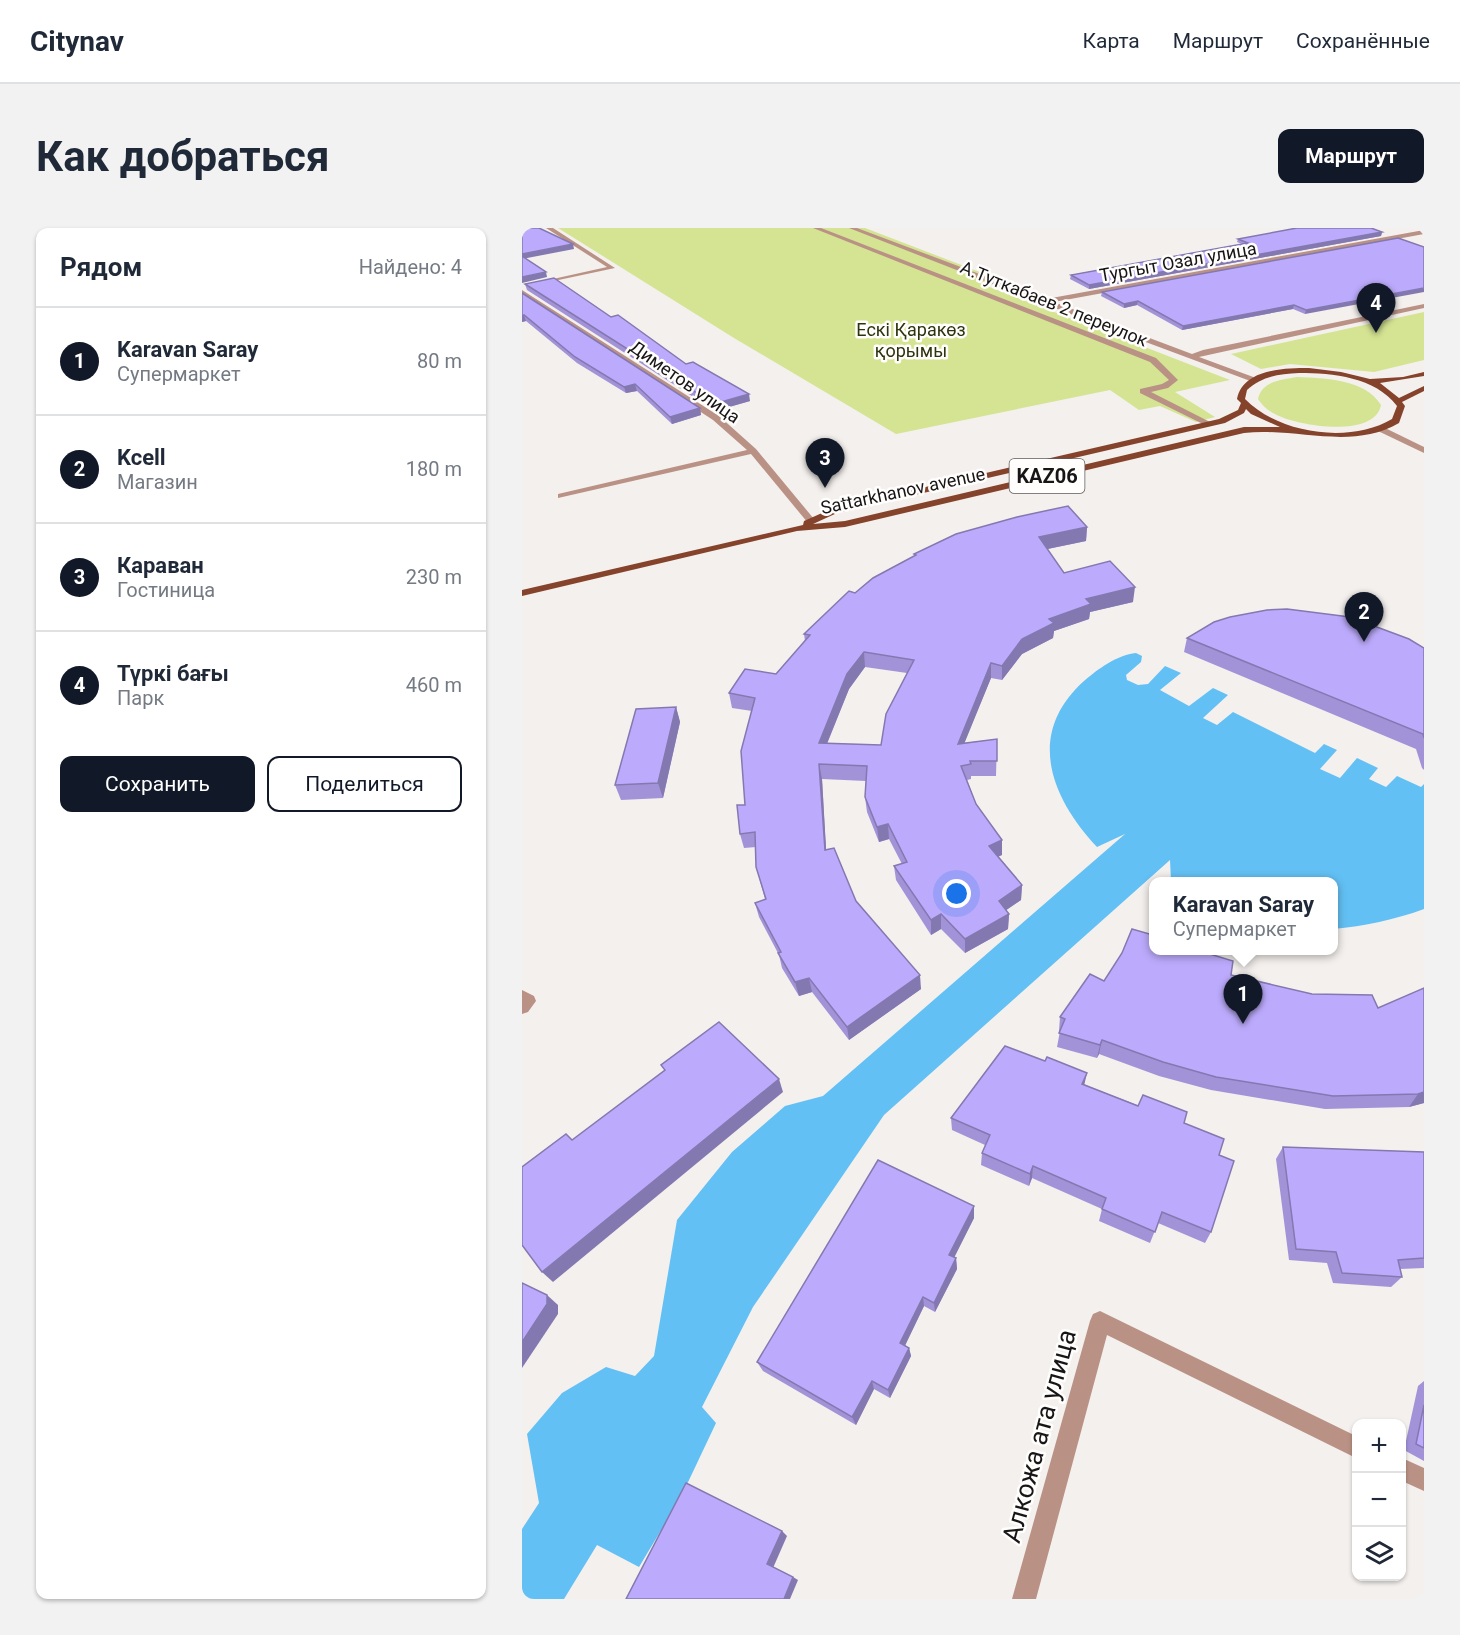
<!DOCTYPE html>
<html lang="ru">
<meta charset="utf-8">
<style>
:root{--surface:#fff;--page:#f2f2f3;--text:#1f2937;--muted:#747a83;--line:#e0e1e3;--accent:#111827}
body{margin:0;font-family:Roboto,sans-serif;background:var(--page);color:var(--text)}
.controls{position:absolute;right:18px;bottom:18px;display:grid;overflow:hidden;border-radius:12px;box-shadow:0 2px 4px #0004}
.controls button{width:54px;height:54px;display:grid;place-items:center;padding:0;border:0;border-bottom:2px solid var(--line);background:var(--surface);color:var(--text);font:30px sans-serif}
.you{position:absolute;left:435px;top:666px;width:21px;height:21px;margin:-15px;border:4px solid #fff;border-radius:50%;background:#1a73e8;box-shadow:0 0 0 9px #1a73e833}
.badge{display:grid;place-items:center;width:39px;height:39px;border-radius:50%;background:var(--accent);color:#fff;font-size:20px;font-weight:700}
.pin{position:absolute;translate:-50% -50px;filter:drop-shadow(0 2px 3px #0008)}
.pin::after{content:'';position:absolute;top:32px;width:21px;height:18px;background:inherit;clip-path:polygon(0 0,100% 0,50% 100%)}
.popup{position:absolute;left:627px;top:649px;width:189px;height:78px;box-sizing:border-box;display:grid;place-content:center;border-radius:12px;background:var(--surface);filter:drop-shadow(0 2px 4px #0005);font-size:20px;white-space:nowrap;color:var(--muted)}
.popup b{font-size:22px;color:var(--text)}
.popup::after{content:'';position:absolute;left:50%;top:100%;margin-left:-12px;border:12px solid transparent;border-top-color:var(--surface)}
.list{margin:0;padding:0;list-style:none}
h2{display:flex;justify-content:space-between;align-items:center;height:78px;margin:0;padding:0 24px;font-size:26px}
h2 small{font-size:20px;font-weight:400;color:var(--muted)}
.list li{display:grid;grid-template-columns:39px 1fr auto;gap:18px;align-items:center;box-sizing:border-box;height:108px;padding:0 24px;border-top:2px solid var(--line)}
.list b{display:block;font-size:22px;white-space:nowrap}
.list p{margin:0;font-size:20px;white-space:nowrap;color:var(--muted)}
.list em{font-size:20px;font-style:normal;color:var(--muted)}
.actions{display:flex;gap:12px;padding:18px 24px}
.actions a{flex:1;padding:14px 0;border:2px solid var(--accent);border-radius:12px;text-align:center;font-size:21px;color:var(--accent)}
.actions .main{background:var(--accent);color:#fff}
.icon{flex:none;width:33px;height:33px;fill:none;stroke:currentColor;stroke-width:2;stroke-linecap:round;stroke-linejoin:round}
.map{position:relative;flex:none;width:902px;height:1371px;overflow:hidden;border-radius:12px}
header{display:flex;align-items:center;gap:36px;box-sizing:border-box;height:84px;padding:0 30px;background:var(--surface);border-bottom:2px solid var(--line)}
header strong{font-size:28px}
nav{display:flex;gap:33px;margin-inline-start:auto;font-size:21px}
.intro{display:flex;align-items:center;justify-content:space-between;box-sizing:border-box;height:144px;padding:0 36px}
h1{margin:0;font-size:42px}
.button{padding:15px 27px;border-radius:12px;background:var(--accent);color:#fff;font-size:21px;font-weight:700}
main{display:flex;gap:36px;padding:0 36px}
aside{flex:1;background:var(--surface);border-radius:12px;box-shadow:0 2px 4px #0004}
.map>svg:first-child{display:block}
.green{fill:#d4e493}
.water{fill:#63c0f4}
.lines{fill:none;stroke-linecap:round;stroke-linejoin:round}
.street{fill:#ba9285;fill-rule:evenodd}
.primary{fill:#85432b;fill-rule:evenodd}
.wall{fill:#a293d9;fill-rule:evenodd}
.shaded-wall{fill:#8478b0}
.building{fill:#bcabfc;stroke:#8478b0;stroke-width:1.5;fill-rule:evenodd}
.labels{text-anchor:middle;stroke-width:5;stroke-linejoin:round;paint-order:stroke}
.far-street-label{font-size:18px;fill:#171515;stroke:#fffefd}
.far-park-label{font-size:18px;fill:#2d340e;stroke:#fffefd}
.shield{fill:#fffefd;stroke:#5d5b5b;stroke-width:1.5}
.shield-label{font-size:20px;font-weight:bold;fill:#171515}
.near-street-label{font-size:26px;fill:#171515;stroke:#fffefd}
</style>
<header>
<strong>Citynav</strong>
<nav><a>Карта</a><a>Маршрут</a><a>Сохранённые</a></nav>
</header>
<div class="intro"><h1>Как добраться</h1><a class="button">Маршрут</a></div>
<main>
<aside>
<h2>Рядом<small>Найдено: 4</small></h2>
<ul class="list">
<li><span class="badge">1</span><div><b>Karavan Saray</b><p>Супермаркет</p></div><em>80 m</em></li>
<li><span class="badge">2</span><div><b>Kcell</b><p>Магазин</p></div><em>180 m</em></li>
<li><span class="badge">3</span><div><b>Караван</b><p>Гостиница</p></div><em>230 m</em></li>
<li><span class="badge">4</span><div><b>Түркі бағы</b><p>Парк</p></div><em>460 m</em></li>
</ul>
<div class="actions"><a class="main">Сохранить</a><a>Поделиться</a></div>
</aside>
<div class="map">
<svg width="902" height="1371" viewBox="0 0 902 1371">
<rect width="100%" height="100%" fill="#f4f0ed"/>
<g class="green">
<path d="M36,0h307l138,53 -16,5 243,94 -55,12 40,25 -19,5 -36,-16 -21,4 -29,-20 -214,44 -162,-96z"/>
<path d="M902,84v48l-50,12 -84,-8 -29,5 -30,-15z"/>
<path d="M775,149c28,1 68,2 84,28 -6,34 -85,21 -106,9 -8,-4 -12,-8 -17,-15 4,-18 23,-19 39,-22z"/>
</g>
<path class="water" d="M614,425l6,3 -1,6 -15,13 1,5 11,5 10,-1 17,-18 16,7 -21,17 29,16 24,-18 15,7 -25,23 14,7 16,-13 82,41 9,-9 13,6 -17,19 20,9 17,-20 21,10 -9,11 17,8 11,-11 24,11 3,-3v125c-30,11 -59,17 -91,20v-47l-162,-1 -1,-21 -286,255 -131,192 -51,100 14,16 -35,74 -42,70 -42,-22 -33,54h-42v-70l17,-26 -12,-69 35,-41 44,-26 29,9 19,-20 23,-136 55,-68 53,-46 38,-10 302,-262 -28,13c-46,-49 -72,-113 -13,-166 14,-12 33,-26 52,-28z"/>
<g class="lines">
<g class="street">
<path d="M24,0h7l62,40 -80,17v-2l72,-16z"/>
<path d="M291,0h8l335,130 22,22 -10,8 -17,4 63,32 -7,2 -67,-33v-4l22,-5 7,-4 -19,-18z"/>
<path d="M327,0h8l189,71 378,-69v4l-370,68 138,52 11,-4 221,-46v4l-225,49 57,21 1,2 -4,2 -212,-79z"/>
<path d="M0,62l197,126 37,33 58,70v4h-6l-57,-69 -193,44v-4l189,-44 -34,-30 -191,-125z"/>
<path d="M859,198l43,21v6l-46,-22 -1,-2z"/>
<path d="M0,762l12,6 2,5 -8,11 -6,2z"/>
<path d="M578,1083l256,125v22l-249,-123 -71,264h-24l78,-278 3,-7z"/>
<path d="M880,1230l22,10v23l-22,-10z"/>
</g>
<path class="primary" d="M787,140l32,4 29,7 33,-2 21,-5v4l-44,7 19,15 25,-12v5l-22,11 3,4 -6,17c-48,28 -103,4 -155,10l-399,94 -48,4 -275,65v-6l281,-65 1,-4 27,-12 388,-90 19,-9 3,-7 -4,-4c6,-30 47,-31 72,-31zM777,145c34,0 76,4 98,33l-5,13c-42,25 -113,15 -147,-20l2,-9c15,-14 32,-16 52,-17zM724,181l5,5 29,13h-36l-399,94 -32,3 24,-11 388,-90 19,-10z"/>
</g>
<g class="wall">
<path d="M860,4l-1,4 -292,53 -19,-10 1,-4 171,-31 -5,-2 1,-3z"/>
<path d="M876,10l-93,76 -12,-5 -111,21 -45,-25 -13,3 -23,-12 1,-4z"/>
<path d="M3,56l86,33 75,47 64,37 -35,10 -188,-121z"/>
<path d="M0,65l178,115 1,7 -29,9 -35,-33 -11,2 -49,-30 -51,-42 -4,1z"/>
<path d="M565,299l-1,14 -39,8 17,24 69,29 -43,10 -1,7 -35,12 -1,7 -31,16 -20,26 -11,-2 -27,65 33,-4 -1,37h-25v3l-4,1 9,24 26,51 -4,1 24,29 -1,15 -15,10 3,4 -1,15 -43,24 -24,-24 -10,6 -35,-55 -2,-14 8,-2 -13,-25 -10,3 -12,-30 -2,-15 1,-16 -44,-2 4,71 30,51 65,88 -72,51 -37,-48 -13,4 -17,-28 -3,-13 -20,-38 -4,-14 10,-4 -9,-32v-20l-12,1 -4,-14 5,-29 7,-94 -20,-3 -3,-15 47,-19 29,-33 -1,-7 51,-41 59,-36v-3zM343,439l42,6 -26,72 -54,-1 22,-55z"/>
<path d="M665,410l237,10v122l-2,-2 -6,-19 -232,-97z"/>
<path d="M154,479l4,15 -17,76 -42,2 -6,-15z"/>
<path d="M709,747l81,19 60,1 52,108 -15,4 -84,2 -114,-19 -52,-14 -60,-22 -2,4 -40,-11 3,-16h-1l1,-14 44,-36z"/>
<path d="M563,857l99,38 35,32 -8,77 -6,11 -47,-20 -8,20 -51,-22 3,-12 -70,-31 -3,8 -48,-21 1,-12 3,-8 -33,-15 -1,-12z"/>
<path d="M761,919l141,5v116l-24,1 2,8 -11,10 -58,-4 -6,-20 -38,-3 -13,-101z"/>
<path d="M452,978v12l-20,39 2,1 1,11 -22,43 -11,-6 -19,39 4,3 2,8 -21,42 -16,-9 -18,36 -93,-54 -6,-9z"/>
<path d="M902,1153v80l-20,-11 14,-64z"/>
</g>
<g class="shaded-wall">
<path d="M860,4l-1,4 -292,53v-4z"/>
<path d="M51,16l1,5 -52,10v-5z"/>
<path d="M24,44l1,5 -25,6v-6z"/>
<path d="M902,60v4l-119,22 1,-4z"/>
<path d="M616,73l-1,4 -13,3v-4z"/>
<path d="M772,77l-1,4 -111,21 1,-4z"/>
<path d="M2,87l2,6 -4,1v-6z"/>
<path d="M113,156l2,7 -11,2 -2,-6z"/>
<path d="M227,166l1,7 -35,10 -1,-7z"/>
<path d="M178,180l1,7 -29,9 -2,-7z"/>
<path d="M565,299l-1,14 -48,10 1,-14z"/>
<path d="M613,359l-2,15 -43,10 -1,7 -35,12 -1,7 -31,16 -20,26v-14l20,-27 27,-20 37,-20z"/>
<path d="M342,424l1,15 -16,22 -28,69 -2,-15 28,-69z"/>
<path d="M469,435v15l-33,81v-15z"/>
<path d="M154,479l4,15 -17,76 -5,-15z"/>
<path d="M297,536l3,15 5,86 -2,-15z"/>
<path d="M366,596l1,15 -10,3 -2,-15z"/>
<path d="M480,612v15l-13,6v-15z"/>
<path d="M500,657l-1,15 -22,15v-14z"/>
<path d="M419,686v15l-10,6v-15z"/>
<path d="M487,686l-1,15 -43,24v-14z"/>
<path d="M398,747l1,14 -72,51 -2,-13z"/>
<path d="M287,750l3,14 -13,4 -4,-14z"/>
<path d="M580,812l-3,14 -2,4 3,-13z"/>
<path d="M565,845l-3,13 -2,-2z"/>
<path d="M257,851l4,13 -230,190 -11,-10z"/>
<path d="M902,864v11l-15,4 9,-13z"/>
<path d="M511,938l-1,12 -3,8 1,-12z"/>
<path d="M452,978v12l-24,48 -1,-11z"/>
<path d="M434,1030l1,11 -22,43 -1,-9z"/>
<path d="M25,1067l11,10v9l-36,54v-26z"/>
<path d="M401,1069l1,9 -22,46 -2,-9z"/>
<path d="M387,1120l2,8 -21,42 -2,-8z"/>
<path d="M350,1153l2,8 -18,36 -4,-8z"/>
<path d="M260,1303l5,5 -14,32 -6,-4z"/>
<path d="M271,1349l5,3 -8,19h-6z"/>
</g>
<g class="building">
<path d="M0,0h17l34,16 -51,10z"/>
<path d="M775,0h74l11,4 -293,53 -18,-10 177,-32 -10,-4z"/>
<path d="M876,10l26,9v41l-118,22 -12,-5 -111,21 -45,-25 -14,3 -22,-12z"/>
<path d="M0,28l24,16 -24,5z"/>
<path d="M32,50l57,39 7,-2 68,49 7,-2 56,32 -35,10 -189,-120z"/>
<path d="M0,65l178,115 -30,9 -35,-33 -11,3 -49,-30 -51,-42 -2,1z"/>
<path d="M546,278l19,21 -48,10 25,36 46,-12 25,26 -49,12 5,5 -42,15 5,4 -32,16 -20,27 -11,-3 -33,81 39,-5v22h-27l1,3 -10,2 15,38 26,36 -13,6 33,39 -23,16 10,13 -44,25 -24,-25 -10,6 -37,-54 13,-4 -19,-38 -11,3 -12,-30 2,-31 -48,-2 6,86 9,-2 22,53 64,74 -73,52 -38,-49 -14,4 -17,-29 3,-1 -26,-49 11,-4 -10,-32 -1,-35 -15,2 -3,-29h8l-4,-54 14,-53 -26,-5 16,-24 31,5 34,-39 -6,-1 45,-43 6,2 18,-15 43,-23 -2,-1 42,-20 61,-17zM342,424l50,8 -28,54 -5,31 -62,-2 28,-69z"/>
<path d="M765,381l63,8 59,22 15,9v90l-1,-4 -236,-96 27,-16 16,-5 37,-7z"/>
<path d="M154,479l-18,76 -43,2 21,-76z"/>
<path d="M610,701l21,6v16h47l33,10 -2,14 81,19 60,1 6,13 46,-20v104l-6,2 -85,2 -117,-19 -53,-15 -61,-22 -2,5 -41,-12 6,-14 -5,-2 30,-43 14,7 18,-28z"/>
<path d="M197,794l60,57 -237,193 -20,-27v-78l44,-33 6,6 93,-70 -4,-5z"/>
<path d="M483,818l40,15 2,-4 40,16 -5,11 56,22 5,-11 44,17 -3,11 40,16 -5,16 15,6 -23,71 -49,-20 -7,20 -53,-23 4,-11 -73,-32 -3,8 -48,-21 8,-18 -39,-17z"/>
<path d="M761,919l141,5v106l-26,2 4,17 -60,-4 -6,-21 -40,-3z"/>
<path d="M356,932l96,46 -25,49 7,3 -22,45 -11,-6 -23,46 9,5 -21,42 -16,-9 -20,36 -95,-55z"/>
<path d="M0,1055l25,12v9l-25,38z"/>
<path d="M902,1177v43l-8,-4z"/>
<path d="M164,1255l96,48 -15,33 26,13 -9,22h-158z"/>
</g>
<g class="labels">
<g class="far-street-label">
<text transform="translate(656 34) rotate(-10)" y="6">Тургыт Озал улица</text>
<text transform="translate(532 76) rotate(22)" y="6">А.Туткабаев 2 переулок</text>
<text transform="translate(163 154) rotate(35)" y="6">Диметов улица</text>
<text transform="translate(381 263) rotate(-12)" y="6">Sattarkhanov avenue</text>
</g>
<g class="far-park-label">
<text x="389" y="108">Ескі Қаракөз<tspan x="389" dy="21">қорымы</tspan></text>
</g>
<rect class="shield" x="487.5" y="231" width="75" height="34" rx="4.5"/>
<g class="shield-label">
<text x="525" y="255">KАZ06</text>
</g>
<g class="near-street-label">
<text transform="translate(517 1208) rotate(-75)" y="9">Алкожа ата улица</text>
</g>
</g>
</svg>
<div class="controls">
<button>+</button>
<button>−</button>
<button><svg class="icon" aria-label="layers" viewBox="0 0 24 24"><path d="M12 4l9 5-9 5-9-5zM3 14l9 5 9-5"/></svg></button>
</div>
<div class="you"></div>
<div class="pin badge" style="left:721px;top:796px">1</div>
<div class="popup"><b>Karavan Saray</b>Супермаркет</div>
<div class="pin badge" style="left:842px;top:414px">2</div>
<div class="pin badge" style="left:303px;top:260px">3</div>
<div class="pin badge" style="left:854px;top:105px">4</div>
</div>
</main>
